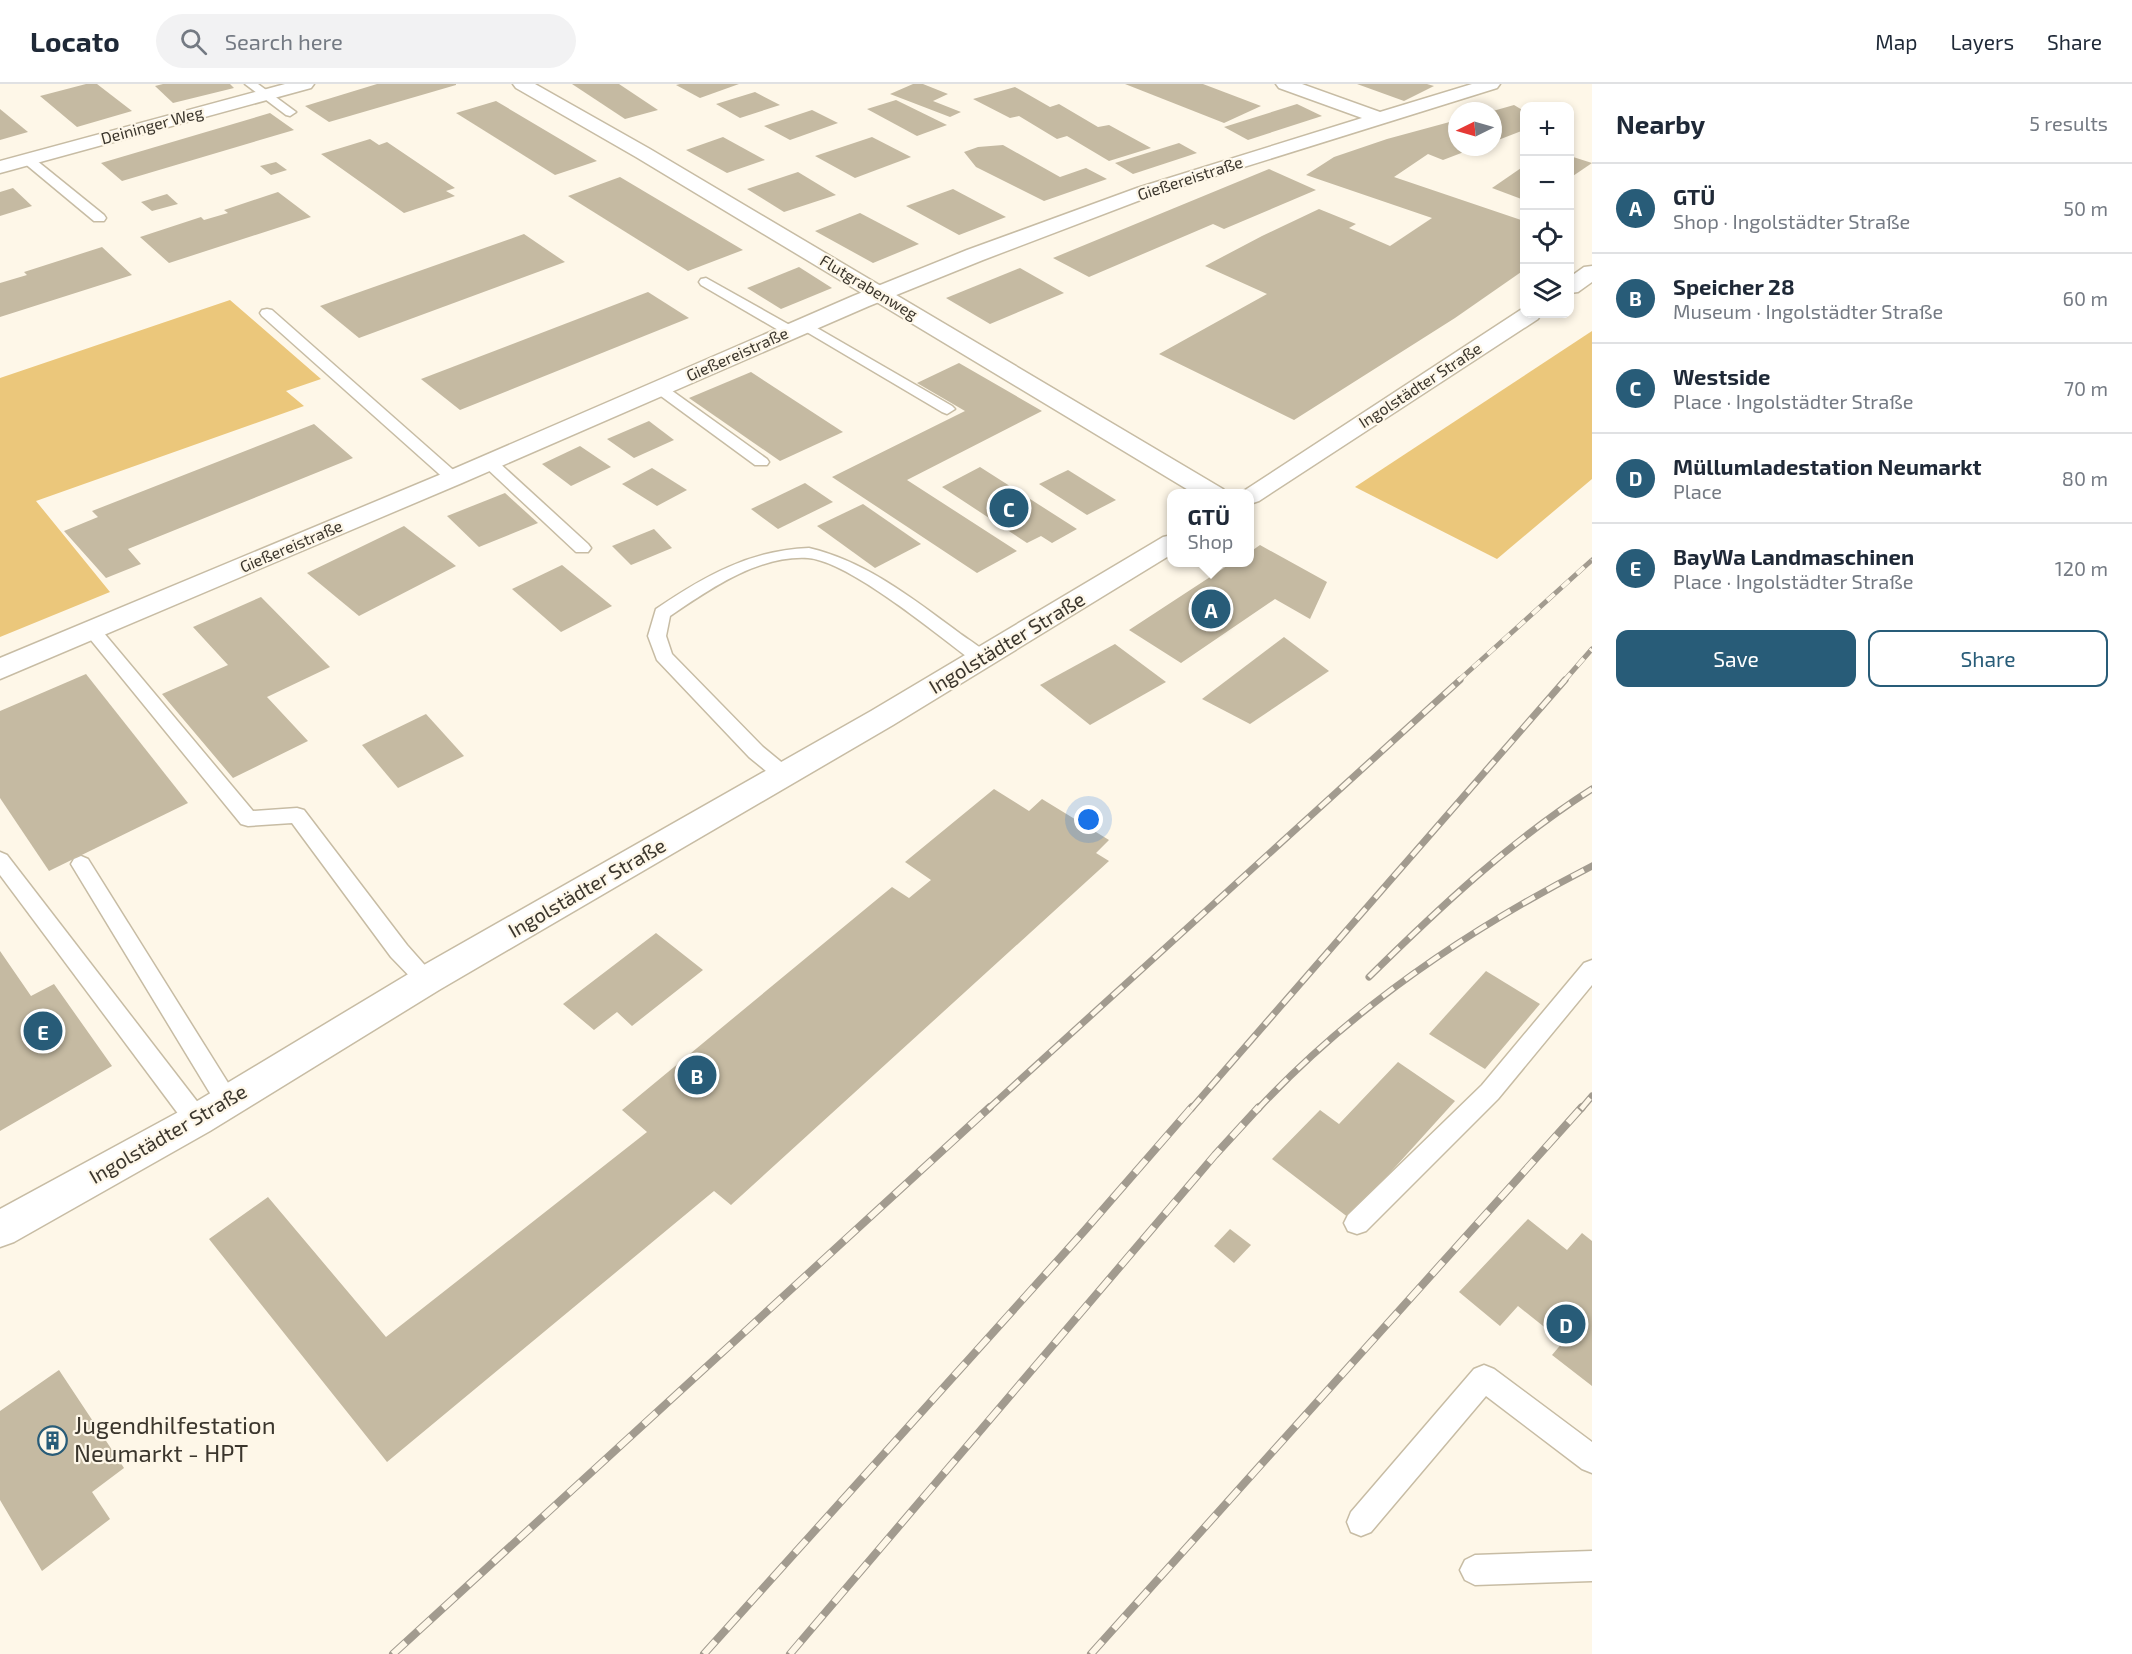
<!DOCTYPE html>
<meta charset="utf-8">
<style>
:root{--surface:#fff;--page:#f2f2f3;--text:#1f2937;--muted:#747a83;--line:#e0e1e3;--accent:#285c78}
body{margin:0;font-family:"Exo 2",sans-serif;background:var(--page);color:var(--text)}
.controls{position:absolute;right:18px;top:18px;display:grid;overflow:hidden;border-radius:12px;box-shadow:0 3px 9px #0003}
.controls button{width:54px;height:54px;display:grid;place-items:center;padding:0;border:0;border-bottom:2px solid var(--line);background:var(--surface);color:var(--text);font:30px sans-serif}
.compass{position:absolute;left:1448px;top:18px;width:54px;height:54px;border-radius:50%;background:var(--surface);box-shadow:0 3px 9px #0003;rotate:265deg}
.you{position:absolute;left:1089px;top:736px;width:21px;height:21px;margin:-15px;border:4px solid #fff;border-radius:50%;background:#1a73e8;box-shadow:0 0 0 9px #1a73e833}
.badge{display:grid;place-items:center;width:39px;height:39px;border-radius:50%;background:var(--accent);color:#fff;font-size:20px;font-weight:700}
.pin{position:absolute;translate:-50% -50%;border:3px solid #fff;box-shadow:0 2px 6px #0006}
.popup{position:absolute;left:1167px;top:405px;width:87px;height:78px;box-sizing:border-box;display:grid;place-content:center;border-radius:12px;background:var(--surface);filter:drop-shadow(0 2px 4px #0005);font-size:20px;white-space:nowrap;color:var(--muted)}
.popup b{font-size:22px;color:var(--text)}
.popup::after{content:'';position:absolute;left:50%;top:100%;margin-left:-12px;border:12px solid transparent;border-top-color:var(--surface)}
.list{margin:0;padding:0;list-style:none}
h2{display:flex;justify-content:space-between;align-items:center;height:78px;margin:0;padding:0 24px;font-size:26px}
h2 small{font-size:20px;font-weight:400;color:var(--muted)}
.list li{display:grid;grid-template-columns:39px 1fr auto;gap:18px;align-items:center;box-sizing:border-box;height:90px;padding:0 24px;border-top:2px solid var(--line)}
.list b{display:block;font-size:22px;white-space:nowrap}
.list p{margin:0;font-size:20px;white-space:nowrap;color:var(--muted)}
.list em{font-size:20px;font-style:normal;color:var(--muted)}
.actions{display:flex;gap:12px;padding:18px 24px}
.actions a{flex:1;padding:14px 0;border:2px solid var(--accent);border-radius:12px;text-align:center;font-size:21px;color:var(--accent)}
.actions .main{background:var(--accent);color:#fff}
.icon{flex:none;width:33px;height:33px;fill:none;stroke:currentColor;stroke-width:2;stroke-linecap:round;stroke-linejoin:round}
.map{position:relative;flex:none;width:1592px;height:1570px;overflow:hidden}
header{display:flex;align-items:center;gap:36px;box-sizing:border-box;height:84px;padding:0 30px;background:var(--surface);border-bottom:2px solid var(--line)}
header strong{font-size:28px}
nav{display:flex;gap:33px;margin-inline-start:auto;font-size:21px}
.search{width:420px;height:54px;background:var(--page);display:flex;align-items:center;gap:15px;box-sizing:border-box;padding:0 21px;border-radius:33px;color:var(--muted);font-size:22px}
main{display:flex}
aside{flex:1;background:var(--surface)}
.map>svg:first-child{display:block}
.green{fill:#ebc77b}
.building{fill:#c5baa2}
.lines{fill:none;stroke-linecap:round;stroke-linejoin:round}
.lane-casing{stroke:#c7bca4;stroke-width:3}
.street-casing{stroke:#c7bca4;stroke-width:3}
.secondary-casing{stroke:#c7bca4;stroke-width:3}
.lane{fill:#fff;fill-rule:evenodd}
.street{fill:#fff;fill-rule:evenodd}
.secondary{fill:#fff;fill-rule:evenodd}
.rail-far2-casing{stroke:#a29b8f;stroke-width:5}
.rail-far1-casing{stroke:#a29b8f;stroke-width:7}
.rail-casing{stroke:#a29b8f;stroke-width:8}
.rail-far2{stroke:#fef7e8;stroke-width:4;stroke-dasharray:10;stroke-linecap:butt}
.rail-far1{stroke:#fef7e8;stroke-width:4.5;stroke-dasharray:14;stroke-linecap:butt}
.rail{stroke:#fef7e8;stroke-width:6;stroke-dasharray:17;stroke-linecap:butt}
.labels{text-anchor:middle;stroke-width:4.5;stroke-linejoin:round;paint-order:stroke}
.far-street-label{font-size:16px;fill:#3b362d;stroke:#fef7e8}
.street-label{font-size:20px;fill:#3b362d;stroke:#fef7e8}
.near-poi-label{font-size:24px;fill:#3b362d;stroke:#fef7e8;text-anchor:start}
</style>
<header>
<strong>Locato</strong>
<div class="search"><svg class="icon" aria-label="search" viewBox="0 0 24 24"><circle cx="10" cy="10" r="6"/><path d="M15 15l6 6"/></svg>Search here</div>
<nav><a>Map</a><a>Layers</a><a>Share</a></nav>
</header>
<main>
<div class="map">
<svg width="1592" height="1570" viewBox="0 0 1592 1570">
<rect width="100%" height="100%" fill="#fef7e8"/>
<g class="green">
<path d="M230,216l91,79 -35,12 18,15 -268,95 74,91 -110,45v-259z"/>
<path d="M1592,247v148l-95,80 -142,-72z"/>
</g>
<g class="building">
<path d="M86,0h11l35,27 -55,16 -37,-31z"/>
<path d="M163,0h67l4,4 -61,15 -18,-17z"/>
<path d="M377,0h79v1l-127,37 -24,-16z"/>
<path d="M572,0h47l39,26 -33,9z"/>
<path d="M680,0h59l-39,14 -24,-13z"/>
<path d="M913,0h10l25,10 -15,7 28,11 -11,5 -60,-23z"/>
<path d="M1125,0h78l58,22 -37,17z"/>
<path d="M1357,0h70l7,2 -30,15z"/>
<path d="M1015,3l35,20 9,-3 39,23 11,-2 42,23 -42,13 -42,-25 -10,3 -38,-23 -9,2 -37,-19z"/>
<path d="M755,8l25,13 -40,13 -24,-14z"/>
<path d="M896,16l51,25 -30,11 -50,-27z"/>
<path d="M496,17l101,60 -42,14 -99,-62z"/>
<path d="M1297,20l25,12 -74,24 -24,-13z"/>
<path d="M1514,21l10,6v19l-31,12v-31z"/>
<path d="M0,25l28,23 -28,8z"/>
<path d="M812,26l26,13 -48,17 -26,-14z"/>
<path d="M270,29l24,17 -172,51 -21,-18z"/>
<path d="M1457,36v27h20l-34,13 -15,-6 -34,23 130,44v49l-69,48 -161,102 -135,-66 108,-60 -62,-28 57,-30 57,-27 37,15 -7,4 41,18 42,-28 -126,-43 28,-18 53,-18z"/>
<path d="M723,53l42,23 -38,13 -41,-23z"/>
<path d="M872,53l39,20 -56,21 -40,-22z"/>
<path d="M370,55l9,6 8,-3 68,46 -9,3 9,5 -51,17 -83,-59z"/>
<path d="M1179,59l18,10 -64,21 -18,-11z"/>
<path d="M1003,61l57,32 26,-9 21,11 -63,22 -68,-34 -12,-15 14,-5z"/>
<path d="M1570,72l22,7 -22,15z"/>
<path d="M276,78l11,8 -16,5 -11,-9z"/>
<path d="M1524,82v34l-32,-12z"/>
<path d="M1269,85l47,21 -92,39 -11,-5 -124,53 -36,-19z"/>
<path d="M798,88l38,23 -52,17 -37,-23z"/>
<path d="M620,93l123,73 -55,21 -120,-75z"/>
<path d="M13,104l19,18 -32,10v-24z"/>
<path d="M953,105l53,28 -47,18 -53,-29z"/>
<path d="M278,108l33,25 -142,46 -29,-26 61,-20 3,3 24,-7 -4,-3z"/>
<path d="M167,110l11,10 -26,7 -11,-9z"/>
<path d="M860,129l59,31 -46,19 -58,-32z"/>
<path d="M524,150l41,28 -206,76 -39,-32z"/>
<path d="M102,163l30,28 -132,42v-34l27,-8 -3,-3z"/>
<path d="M799,183l33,21 -51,21 -34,-21z"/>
<path d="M1020,184l44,25 -74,31 -44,-26z"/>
<path d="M648,208l41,26 -229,92 -39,-31z"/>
<path d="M959,279l83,48 -135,69 110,71 -40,22 -145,-96 133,-66 -48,-28z"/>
<path d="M751,288l92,60 -63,29 -91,-63z"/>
<path d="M649,337l25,19 -40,18 -27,-19z"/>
<path d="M314,340l39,34 -225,91 13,15 -35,14 -42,-47 34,-14 -6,-6z"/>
<path d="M580,362l31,21 -40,19 -29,-22z"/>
<path d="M980,383l97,62 -25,14 -11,-7 -14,7 -85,-56z"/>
<path d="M652,384l35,22 -30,16 -35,-22z"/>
<path d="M1068,386l48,30 -29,15 -48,-31z"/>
<path d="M805,399l28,19 -55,27 -27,-20z"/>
<path d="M505,409l33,30 -59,24 -32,-31z"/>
<path d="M863,420l58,40 -46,24 -58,-42z"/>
<path d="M404,442l52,40 -97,50 -52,-43z"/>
<path d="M654,445l18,19 -41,17 -19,-19z"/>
<path d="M1260,461l67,37 -17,37 -35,-20 -94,64 -52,-33 104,-68h17v-10z"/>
<path d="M562,481l50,41 -51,26 -49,-43z"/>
<path d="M261,513l69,70 -63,30 41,44 -75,37 -71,-84 66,-29 -35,-38z"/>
<path d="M1284,553l45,34 -79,53 -48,-25z"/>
<path d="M1115,560l51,38 -76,43 -50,-40z"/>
<path d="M86,590l102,129 -139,68 -49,-73v-87z"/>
<path d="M426,630l38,42 -66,32 -36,-43z"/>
<path d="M994,705l35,22 13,-12 67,41 -13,13 13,8 -378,344 -17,-14 -327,271 -178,-223 59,-42 118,140 261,-205 -25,-22 270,-223 17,11 22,-18 -26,-18z"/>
<path d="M656,849l47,37 -71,56 -15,-14 -23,18 -31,-26z"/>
<path d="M0,867l31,45 23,-12 58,82 -112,65z"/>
<path d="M1486,887l54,33 -55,65 -56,-35z"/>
<path d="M1398,978l57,39 -106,117 -77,-59 48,-49 19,14z"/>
<path d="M1528,1135l39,31 15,-17 10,8v145l-40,-31 11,-13 -45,-36 -18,20 -41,-34z"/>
<path d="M1230,1145l21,16 -17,18 -20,-17z"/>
<path d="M59,1286l65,98 -32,24 18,27 -68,52 -42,-71v-89z"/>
</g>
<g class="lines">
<defs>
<g id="lane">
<path d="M245,0h13l38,28 -6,4 -4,-1z"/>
<path d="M27,71l4,1 73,59 2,3 -2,3h-10l-71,-59 -2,-3 2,-3z"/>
<path d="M706,194l89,50 2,3 -7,4 -5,-1 -84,-49 -2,-3 2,-3z"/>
<path d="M267,225l5,1 187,165 2,3 -2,3h-12l-185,-165 -2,-3 2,-3z"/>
<path d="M805,237l147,85 3,3 -8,5 -5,-2 -142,-84 -2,-3z"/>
<path d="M659,299l5,2 103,74 2,3 -2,3h-12l-101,-74 -3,-3 3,-3z"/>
<path d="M489,373l6,2 93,85 3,4 -3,4h-12l-93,-87 -2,-3z"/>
<path d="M809,464c56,13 103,50 149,84 10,8 25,15 32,26l-2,4h-14c-35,-26 -125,-101 -166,-104 -50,-3 -98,31 -138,58l-4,20 6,18 91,93 28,23 3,5 -3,5 -7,2 -7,-2 -28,-23 -92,-97 -9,-24 8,-27c47,-32 94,-59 153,-61z"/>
<path d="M92,540l6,2 155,185 44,-3 7,2 103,135 31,35 -3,6 -8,3 -8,-3 -28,-29 -99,-134 -44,3 -7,-2 -155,-190 -3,-4 3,-4z"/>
<path d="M0,768l7,3 199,258 3,7 -3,7 -9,3 -9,-3 -188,-252z"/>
<path d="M81,772l7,3 147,235 4,7 -4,7 -8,3 -8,-3 -148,-244 3,-5z"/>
<path d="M1592,876v25l-94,114 -132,132 -9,3 -9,-3 -4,-8 4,-8 134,-130 102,-122z"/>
<path d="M1484,1281l10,4 98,73v31l-10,-4 -96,-73 -115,136 -10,4 -10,-4 -4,-10 4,-10 123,-143z"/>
<path d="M1592,1467v30l-117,4 -10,-5 -5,-10 5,-10 10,-5z"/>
</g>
<g id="street">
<path d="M285,0h29l-3,4 -311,85v-12z"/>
<path d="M1276,0h26l78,28 92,-28h28l-3,4 -346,108 -168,64 -114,46 -407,177 -462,196v-21l444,-185 409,-177 114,-46 170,-62 225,-70 -83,-30z"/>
</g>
<g id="secondary">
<path d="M513,0h22l115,65 573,340 4,5h-32l-559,-337 -120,-69z"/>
<path d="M1592,182v16l-14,10 -8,1v-16l14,-10z"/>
<path d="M1522,225h2v5h17l-3,5 -279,182 -9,3v-10h-11z"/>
<path d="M1172,451v19l-279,171 -454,265 -229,141 -196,111 -14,5v-38l184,-100 231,-139 456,-259 292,-174z"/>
</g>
</defs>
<use href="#lane" class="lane-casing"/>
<use href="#street" class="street-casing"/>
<use href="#secondary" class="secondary-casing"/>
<use href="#lane" class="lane"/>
<use href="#street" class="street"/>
<use href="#secondary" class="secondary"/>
<defs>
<g id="rail-far2">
<path d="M1458,597l134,-121"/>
<path d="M1564,597l28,-32"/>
</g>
<g id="rail-far1">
<path d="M1369,893c70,-69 140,-135 223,-188"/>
<path d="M988,1025l472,-429"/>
<path d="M1191,1025l374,-429"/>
<path d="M1258,1025c95,-102 211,-180 334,-243"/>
<path d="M1581,1025l11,-13"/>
</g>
<g id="rail">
<path d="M393,1570l597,-547"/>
<path d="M704,1570l382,-425 106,-122"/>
<path d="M790,1570l425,-499 44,-48"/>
<path d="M1091,1570l491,-547"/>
</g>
</defs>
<use href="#rail-far2" class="rail-far2-casing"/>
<use href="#rail-far1" class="rail-far1-casing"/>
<use href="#rail" class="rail-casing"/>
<use href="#rail-far2" class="rail-far2"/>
<use href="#rail-far1" class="rail-far1"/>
<use href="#rail" class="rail"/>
</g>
<defs>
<symbol id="building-ring" viewBox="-11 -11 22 22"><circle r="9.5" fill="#fef7e8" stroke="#285c78" stroke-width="1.5"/><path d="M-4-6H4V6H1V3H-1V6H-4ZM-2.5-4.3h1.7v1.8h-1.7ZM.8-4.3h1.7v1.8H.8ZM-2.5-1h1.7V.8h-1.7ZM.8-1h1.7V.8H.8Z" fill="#285c78"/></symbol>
</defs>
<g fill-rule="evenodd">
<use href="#building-ring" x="36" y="1340" width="33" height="33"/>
</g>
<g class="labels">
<g class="far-street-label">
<text transform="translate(152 41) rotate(-15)" y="6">Deininger Weg</text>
<text transform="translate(1190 94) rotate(-18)" y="6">Gießereistraße</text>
<text transform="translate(869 203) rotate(31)" y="6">Flutgrabenweg</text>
<text transform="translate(737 270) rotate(-24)" y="6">Gießereistraße</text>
<text transform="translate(1420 301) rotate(-33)" y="6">Ingolstädter Straße</text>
<text transform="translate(291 462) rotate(-23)" y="6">Gießereistraße</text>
</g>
<g class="street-label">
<text transform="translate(1007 559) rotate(-31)" y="7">Ingolstädter Straße</text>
<text transform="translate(587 804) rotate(-30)" y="7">Ingolstädter Straße</text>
<text transform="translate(168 1050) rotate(-30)" y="7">Ingolstädter Straße</text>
</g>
<g class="near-poi-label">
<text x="74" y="1350">Jugendhilfestation<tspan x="74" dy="28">Neumarkt - HPT</tspan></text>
</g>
</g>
</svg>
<div class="controls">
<button>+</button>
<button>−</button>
<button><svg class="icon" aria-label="locate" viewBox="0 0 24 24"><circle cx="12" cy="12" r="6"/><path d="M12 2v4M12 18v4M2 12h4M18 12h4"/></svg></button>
<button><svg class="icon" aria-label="layers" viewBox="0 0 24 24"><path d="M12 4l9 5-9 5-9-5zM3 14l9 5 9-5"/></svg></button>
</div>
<svg class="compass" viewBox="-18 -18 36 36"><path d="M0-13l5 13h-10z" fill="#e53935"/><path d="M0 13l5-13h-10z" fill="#747a83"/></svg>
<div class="you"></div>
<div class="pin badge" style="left:1211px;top:525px">A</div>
<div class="popup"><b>GTÜ</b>Shop</div>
<div class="pin badge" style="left:697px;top:991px">B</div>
<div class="pin badge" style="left:1009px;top:424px">C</div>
<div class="pin badge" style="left:1566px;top:1240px">D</div>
<div class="pin badge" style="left:43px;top:947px">E</div>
</div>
<aside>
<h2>Nearby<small>5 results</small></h2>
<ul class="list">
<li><span class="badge">A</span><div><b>GTÜ</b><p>Shop · Ingolstädter Straße</p></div><em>50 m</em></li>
<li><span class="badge">B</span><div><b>Speicher 28</b><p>Museum · Ingolstädter Straße</p></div><em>60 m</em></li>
<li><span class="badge">C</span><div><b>Westside</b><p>Place · Ingolstädter Straße</p></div><em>70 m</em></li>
<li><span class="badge">D</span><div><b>Müllumladestation Neumarkt</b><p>Place</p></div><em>80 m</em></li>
<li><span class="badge">E</span><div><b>BayWa Landmaschinen</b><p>Place · Ingolstädter Straße</p></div><em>120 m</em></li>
</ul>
<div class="actions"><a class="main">Save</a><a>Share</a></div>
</aside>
</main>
